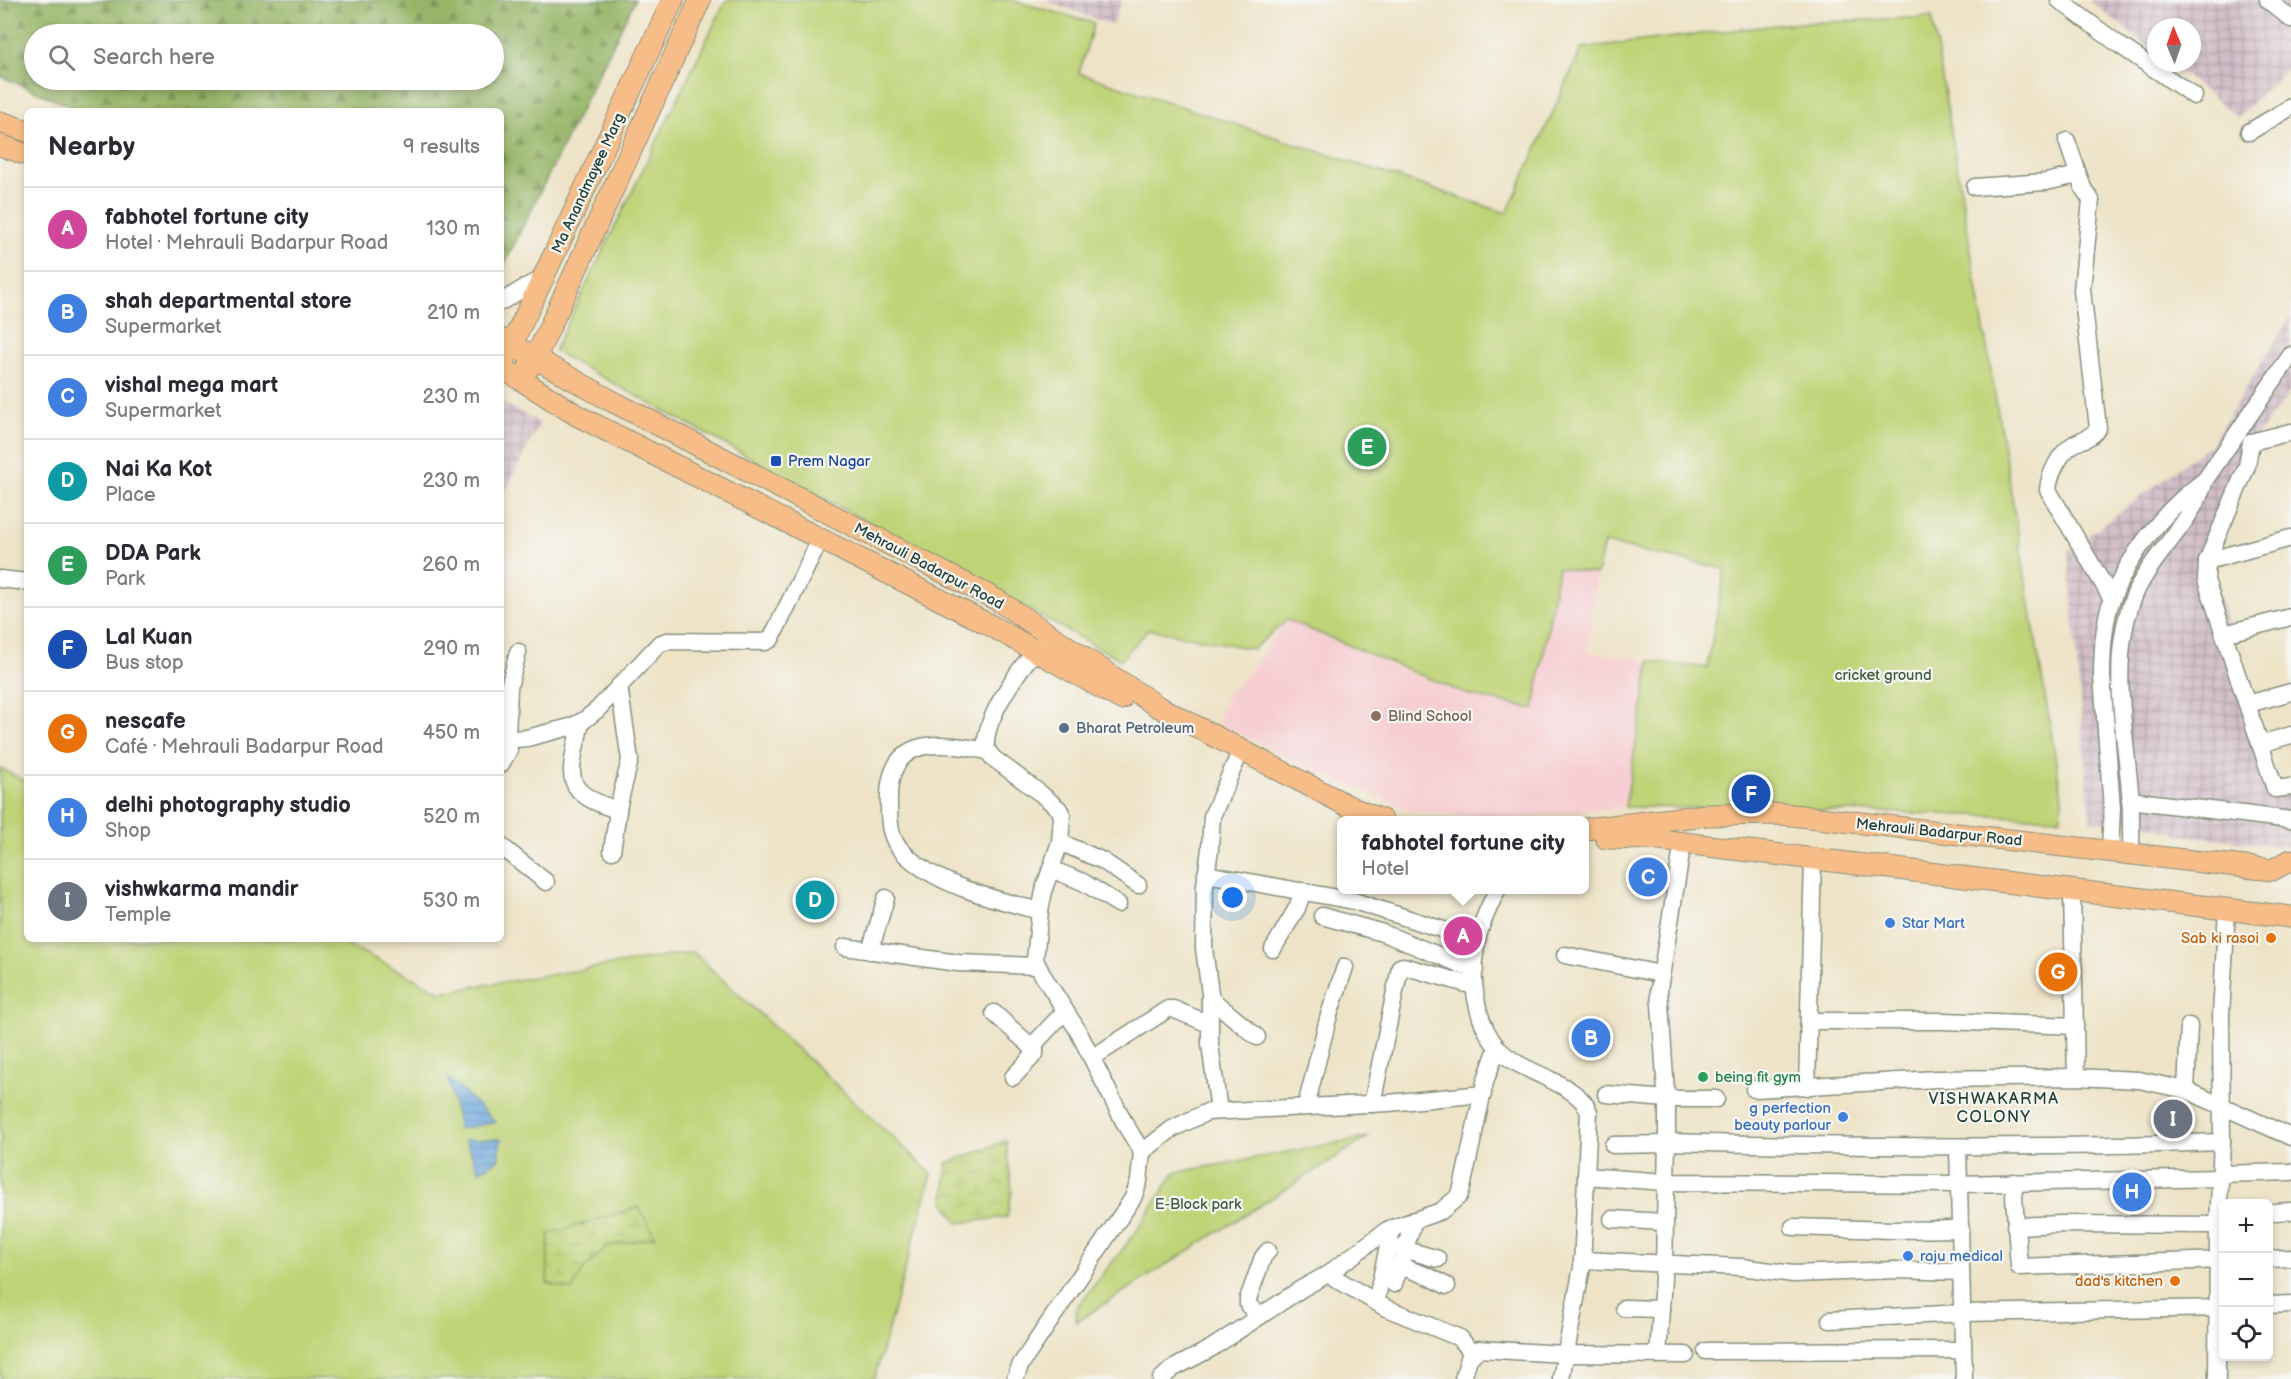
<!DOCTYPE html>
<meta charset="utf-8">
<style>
:root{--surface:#fff;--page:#f7f7f7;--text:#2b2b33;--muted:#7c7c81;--line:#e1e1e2;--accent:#2563eb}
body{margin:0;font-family:"Balsamiq Sans",sans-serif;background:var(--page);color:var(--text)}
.controls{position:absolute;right:18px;bottom:18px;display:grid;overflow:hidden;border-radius:9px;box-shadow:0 3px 9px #0003}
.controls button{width:54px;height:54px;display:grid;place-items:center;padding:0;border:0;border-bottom:2px solid var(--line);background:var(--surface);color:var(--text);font:30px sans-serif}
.compass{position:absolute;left:2147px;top:18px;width:54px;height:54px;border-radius:50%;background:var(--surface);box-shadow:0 3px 9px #0003;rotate:358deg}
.you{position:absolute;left:1233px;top:898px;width:21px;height:21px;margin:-15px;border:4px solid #fff;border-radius:50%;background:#1a73e8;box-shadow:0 0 0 9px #1a73e833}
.badge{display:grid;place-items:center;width:39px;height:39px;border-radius:50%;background:var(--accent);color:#fff;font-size:20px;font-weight:700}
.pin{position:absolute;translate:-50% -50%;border:3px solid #fff;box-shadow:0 2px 6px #0006}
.popup{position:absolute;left:1337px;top:816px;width:252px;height:78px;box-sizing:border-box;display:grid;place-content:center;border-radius:9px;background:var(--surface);filter:drop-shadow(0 2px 4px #0005);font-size:20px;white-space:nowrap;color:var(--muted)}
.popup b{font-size:22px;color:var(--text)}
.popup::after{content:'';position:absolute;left:50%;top:100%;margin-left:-12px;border:12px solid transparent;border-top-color:var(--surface)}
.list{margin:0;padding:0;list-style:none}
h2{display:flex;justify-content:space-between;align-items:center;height:78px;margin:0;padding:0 24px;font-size:26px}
h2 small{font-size:20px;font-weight:400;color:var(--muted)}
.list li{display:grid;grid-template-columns:39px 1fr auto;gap:18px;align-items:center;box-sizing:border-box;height:84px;padding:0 24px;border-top:2px solid var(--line)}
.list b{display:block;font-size:22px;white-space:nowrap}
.list p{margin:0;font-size:20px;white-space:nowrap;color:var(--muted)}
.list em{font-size:20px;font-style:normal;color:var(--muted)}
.icon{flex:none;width:33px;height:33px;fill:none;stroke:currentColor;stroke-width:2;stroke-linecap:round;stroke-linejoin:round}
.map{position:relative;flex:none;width:2291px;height:1379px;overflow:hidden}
.search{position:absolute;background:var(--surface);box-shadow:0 3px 9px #0003;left:24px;top:24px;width:480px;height:66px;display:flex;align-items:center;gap:15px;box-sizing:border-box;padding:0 21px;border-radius:33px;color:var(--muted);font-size:22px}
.panel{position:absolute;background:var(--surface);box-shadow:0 3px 9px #0003;left:24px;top:108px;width:480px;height:834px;border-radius:9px}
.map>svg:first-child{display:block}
.built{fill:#f7cfd3}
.industrial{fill:url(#industrial-grid)}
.green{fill:#bfd377;stroke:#6f8856;stroke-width:1.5}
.forest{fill:url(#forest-firs);stroke:#5b794e;stroke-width:1.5;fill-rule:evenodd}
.wetland{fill:url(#wetland-marsh);stroke:#6f8856;stroke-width:1.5}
.water{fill:url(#water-rules);stroke:#48748a;stroke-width:1.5}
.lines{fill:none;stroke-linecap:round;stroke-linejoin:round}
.minor-casing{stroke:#86907e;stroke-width:19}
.major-casing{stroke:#86907e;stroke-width:23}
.minor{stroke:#fff;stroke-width:16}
.major{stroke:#f7bd88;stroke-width:21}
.transit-dot{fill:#1a4fb4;stroke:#f6f6f2;stroke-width:2}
.education-dot{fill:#8d6e63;stroke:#f6f6f2;stroke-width:2}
.service-dot{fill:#5c6f8a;stroke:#f6f6f2;stroke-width:2}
.shop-dot{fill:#3f7fe0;stroke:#f6f6f2;stroke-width:2}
.food-dot{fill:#e8710a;stroke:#f6f6f2;stroke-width:2}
.leisure-dot{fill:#2e9e5b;stroke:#f6f6f2;stroke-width:2}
.labels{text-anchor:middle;stroke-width:4.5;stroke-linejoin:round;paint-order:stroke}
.street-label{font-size:15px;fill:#1f3d34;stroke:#f6f6f2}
.transit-label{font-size:15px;fill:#164399;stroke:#f6f6f2;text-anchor:start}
.park-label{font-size:15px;fill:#3f5b41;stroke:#f6f6f2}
.education-label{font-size:15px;fill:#785e54;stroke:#f6f6f2;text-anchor:start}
.service-label{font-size:15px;fill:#4e5e75;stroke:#f6f6f2;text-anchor:start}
.shop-label{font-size:15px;fill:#366cbe;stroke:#f6f6f2;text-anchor:start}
.food-label{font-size:15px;fill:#c56008;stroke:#f6f6f2;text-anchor:end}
.leisure-label{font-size:15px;fill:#27864d;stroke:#f6f6f2;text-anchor:start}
.neighbourhood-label{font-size:16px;letter-spacing:1.5px;fill:#1f3d34;stroke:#f6f6f2}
</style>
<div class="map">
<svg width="2291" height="1379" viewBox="0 0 2291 1379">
<defs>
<pattern id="industrial-grid" width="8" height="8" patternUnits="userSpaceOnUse" patternTransform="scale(1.5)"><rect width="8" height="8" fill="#d2bdc7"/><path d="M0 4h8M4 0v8" fill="none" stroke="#aa9ba2"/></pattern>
<pattern id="forest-firs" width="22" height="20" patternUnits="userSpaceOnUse" patternTransform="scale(1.5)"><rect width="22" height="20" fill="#97b568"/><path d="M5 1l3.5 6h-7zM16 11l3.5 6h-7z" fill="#7b9456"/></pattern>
<pattern id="wetland-marsh" width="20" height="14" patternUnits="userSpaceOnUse" patternTransform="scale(1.5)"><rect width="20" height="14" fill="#bfd377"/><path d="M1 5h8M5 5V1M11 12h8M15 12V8" fill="none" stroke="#a4b668"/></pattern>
<pattern id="water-rules" width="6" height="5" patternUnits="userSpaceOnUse" patternTransform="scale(1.5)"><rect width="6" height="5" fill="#70aae0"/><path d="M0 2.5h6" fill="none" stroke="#5b8cb6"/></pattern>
</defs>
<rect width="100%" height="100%" fill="#f6f6f2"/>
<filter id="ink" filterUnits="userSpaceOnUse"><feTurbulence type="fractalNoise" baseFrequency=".0167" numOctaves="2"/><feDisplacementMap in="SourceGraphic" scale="12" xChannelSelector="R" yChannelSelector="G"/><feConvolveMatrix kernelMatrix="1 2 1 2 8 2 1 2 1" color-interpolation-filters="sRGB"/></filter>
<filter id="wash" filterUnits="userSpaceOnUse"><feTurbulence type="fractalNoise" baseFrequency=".008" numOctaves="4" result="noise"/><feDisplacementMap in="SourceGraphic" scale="24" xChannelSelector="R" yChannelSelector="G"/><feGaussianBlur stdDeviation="1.35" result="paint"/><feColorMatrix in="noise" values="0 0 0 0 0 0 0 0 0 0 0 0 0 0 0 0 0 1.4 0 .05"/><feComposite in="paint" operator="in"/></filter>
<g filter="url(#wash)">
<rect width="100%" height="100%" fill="#eee3c7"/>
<path class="built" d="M1558,568l39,6 -10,78 63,9 -25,146 -119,12 -94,-8 -103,-43 -92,-45 9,-27 34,-37 26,-39 130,56 53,19 65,14z"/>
<g class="industrial">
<path d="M1044,0h78l-10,25z"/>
<path d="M2089,0h202v65l-53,52 -69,-54h23v-36h-36v26z"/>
<path d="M2291,316v75l-57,74 -20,109 55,209 22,3v61l-109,-12 -44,-13 -48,-1 -22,-270 143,-107z"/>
<path d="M501,402l39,21 -39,75z"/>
</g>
<g class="green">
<path d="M726,0h285l83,23 -15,50 428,140 75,-165 203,-24 147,-7 130,781 -1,20 -277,-9 -159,-2 25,-146 57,7 18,-99 -121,-26 -7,31 -39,-6 -24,141 -65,-14 -182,-75 -34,29 -105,-20 -27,31 -567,-309z"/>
<path d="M0,768l27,14v157h309l105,53 252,-40 239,222 -58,205h-874z"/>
<path d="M1368,1137l-292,185 1,-15 59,-75 38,-59z"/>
</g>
<path class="forest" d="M0,0h635l-134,271v-160h-420l-81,-35zM34,34h460v46h-460z"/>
<g class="wetland">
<path d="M1006,1141l6,50 -5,26 -49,6 -14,-22 3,-38z"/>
<path d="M639,1207l16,30 -47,9 -24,23 -12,21 -25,-7 2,-49z"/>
</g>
<g class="water">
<path d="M448,1078l48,44 -37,7z"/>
<path d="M501,1139l-3,21 -19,11 -14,-31z"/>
</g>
</g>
<g filter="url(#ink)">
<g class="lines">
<defs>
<g id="minor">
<path d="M2059,0l59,44 76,52"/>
<path d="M2268,0l23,19"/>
<path d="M2249,132l42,-25"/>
<path d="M2067,141l16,47 8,12 -9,90 16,138c-5,9 -15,11 -24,16 -14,8 -25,31 -26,46l64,109"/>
<path d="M1975,187l71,-5 32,-7"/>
<path d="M501,302l28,-17 15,-6"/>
<path d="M2291,432l-40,10 -4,24 -40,95 -1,19 69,209 16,-2"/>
<path d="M2207,561l84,-23"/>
<path d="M0,579l27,3"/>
<path d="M2224,634l67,-17"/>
<path d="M2248,704l43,-12"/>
<path d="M581,722c-11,52 -23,70 37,88"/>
<path d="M501,740l26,-2 43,-11 13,-6 14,-11 62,-66 8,-3 98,1 6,-3 49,-99"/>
<path d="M2260,744l31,-9"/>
<path d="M987,751c-52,-10 -101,-16 -98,55 0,18 1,33 14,46 31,33 94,48 137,59"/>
<path d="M501,764l8,-14 -2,-11 2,-52 9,-35"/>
<path d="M2130,800l161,20"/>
<path d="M1060,842l43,19 35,24"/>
<path d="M501,846l45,36"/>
<path d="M612,851l7,-47 11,-44 -11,-74"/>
<path d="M2110,851l2,-43 -10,-131c0,-25 1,-54 10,-78 17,-45 54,-91 93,-119"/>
<path d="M2131,854c0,-24 1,-49 -2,-73 -5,-58 -18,-120 2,-177 16,-47 60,-76 74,-124l86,-125"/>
<path d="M1051,869l32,13 35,22"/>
<path d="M1206,874l148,27 96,31"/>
<path d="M1497,890c-8,18 -18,36 -21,56 -6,32 -1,75 21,101 10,13 31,22 46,29 16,8 41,19 46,36l-7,155 -21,112"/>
<path d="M2072,891l4,186"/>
<path d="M1322,916l61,17 92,37"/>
<path d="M845,947l113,16 79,3"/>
<path d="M1273,949l24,-41 6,-17"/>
<path d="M870,951l16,-53"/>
<path d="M1565,955l96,19"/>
<path d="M1210,998l47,39"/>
<path d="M994,1013l41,37"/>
<path d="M1809,1021h135l131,5"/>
<path d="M1092,1058l76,-49h5l36,15"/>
<path d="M1013,1077l22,-23v-11l30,-32"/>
<path d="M1807,1087l6,-228"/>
<path d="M1754,1089l183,-10 139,-2 63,3 47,10 105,47"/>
<path d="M2186,1090l3,-64"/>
<path d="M1606,1094l61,5h49"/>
<path d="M1372,1104l28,-137 3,-1 71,20"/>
<path d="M1306,1106l23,-91 16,-48"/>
<path d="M1219,1111l-9,-67v-50l-6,-46 1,-63 5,-36 2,-33 29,-66"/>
<path d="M1667,1142c185,5 370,7 555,0"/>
<path d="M1613,1145l54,-1"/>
<path d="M1958,1147l6,232"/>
<path d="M1142,1152l30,-23 35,-17 181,-9 95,-9"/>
<path d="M2220,1174l71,-2"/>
<path d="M1586,1176l79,6 295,2 259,-6"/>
<path d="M2013,1182l6,85 205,-7"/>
<path d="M2274,1212l17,-1"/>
<path d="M1612,1219l52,3"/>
<path d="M2015,1226l47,-2 156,1"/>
<path d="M1793,1227l100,3 68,-1"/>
<path d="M1396,1247l42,12"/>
<path d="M2268,1259l23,-1"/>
<path d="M1582,1260l159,7 52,7 102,-4 66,2"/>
<path d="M1400,1266l30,11 17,9"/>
<path d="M1328,1274l58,34 74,30 12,15"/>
<path d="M1394,1284l20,-64"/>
<path d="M1376,1302l16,-74"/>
<path d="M2268,1305l23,-1"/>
<path d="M1624,1308l37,1"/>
<path d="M1260,1316l-12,-11v-6l15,-42 5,-6"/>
<path d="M1830,1320l133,-7 261,-5"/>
<path d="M1706,1351l257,-1"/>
<path d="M1658,1355l6,-92 3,-121v-35l-8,-118 24,-147"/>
<path d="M1015,1379l6,-15 112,-166 6,-17 3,-29 -17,-28 -48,-95 -35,-55 -7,-14 5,-49 5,-25 15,-44 2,-27 -3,-6 -19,-16 -47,-35c-3,-4 -6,-7 -7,-12 -2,-28 37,-85 57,-102"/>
<path d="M1161,1379l11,-10 38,-20 91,-60 27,-15 59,-44 54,-19 18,-15 3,-8 23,-106 12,-34"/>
<path d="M1463,1379l6,-21 10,-9 86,5 121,1"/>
<path d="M2217,1379l1,-154 4,-83 -1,-127 6,-106"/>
</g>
<g id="major">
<path d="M0,122l27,9"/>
<path d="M0,145l27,10"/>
<path d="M501,339l107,60 389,201 160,106 195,102 30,12"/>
<path d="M506,357l167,-357"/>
<path d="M501,367l77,49 410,208 133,75"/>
<path d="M528,369l8,-12 164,-357"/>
<path d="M1585,829l121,-14 77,-1 489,56 19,-10"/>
<path d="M1606,838l45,1 640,78"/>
</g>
</defs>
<use href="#minor" class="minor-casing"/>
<use href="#major" class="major-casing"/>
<use href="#minor" class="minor"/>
<use href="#major" class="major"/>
</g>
</g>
<rect class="transit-dot" x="770" y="455" width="12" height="12" rx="3"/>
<circle class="education-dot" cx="1376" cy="716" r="6"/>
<circle class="service-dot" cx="1064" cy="728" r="6"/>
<g class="shop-dot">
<circle cx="1890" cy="923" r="6"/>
<circle cx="1843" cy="1117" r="6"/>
<circle cx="1908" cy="1256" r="6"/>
</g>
<g class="food-dot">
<circle cx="2271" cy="938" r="6"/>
<circle cx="2175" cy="1281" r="6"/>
</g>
<circle class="leisure-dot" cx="1703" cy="1077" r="6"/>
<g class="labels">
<g class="street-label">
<text transform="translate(588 183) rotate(-65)" y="5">Ma Anandmayee Marg</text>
<text transform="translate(929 566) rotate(28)" y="5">Mehrauli Badarpur Road</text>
<text transform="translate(1939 832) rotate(6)" y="5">Mehrauli Badarpur Road</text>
</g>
<g class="transit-label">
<text x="788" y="466">Prem Nagar</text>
</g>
<g class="park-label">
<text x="1883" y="680">cricket ground</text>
<text x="1198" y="1209">E-Block park</text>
</g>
<g class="education-label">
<text x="1388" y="721">Blind School</text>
</g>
<g class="service-label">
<text x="1076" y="733">Bharat Petroleum</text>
</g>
<g class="shop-label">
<text x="1902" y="928">Star Mart</text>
<text x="1831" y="1113" text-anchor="end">g perfection<tspan x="1831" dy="17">beauty parlour</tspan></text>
<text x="1920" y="1261">raju medical</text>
</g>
<g class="food-label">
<text x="2259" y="943">Sab ki rasoi</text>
<text x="2163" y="1286">dad's kitchen</text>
</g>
<g class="leisure-label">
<text x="1715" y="1082">being fit gym</text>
</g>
<g class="neighbourhood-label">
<text x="1994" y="1104">VISHWAKARMA<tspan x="1994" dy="18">COLONY</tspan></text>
</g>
</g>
</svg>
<div class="controls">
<button>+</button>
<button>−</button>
<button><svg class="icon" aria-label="locate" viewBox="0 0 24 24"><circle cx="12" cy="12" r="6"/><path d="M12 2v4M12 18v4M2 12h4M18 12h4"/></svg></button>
</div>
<svg class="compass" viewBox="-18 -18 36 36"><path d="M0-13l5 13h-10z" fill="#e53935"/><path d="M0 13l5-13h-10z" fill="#7c7c81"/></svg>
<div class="you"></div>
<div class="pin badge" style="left:1463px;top:936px;background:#d1479c">A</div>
<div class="popup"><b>fabhotel fortune city</b>Hotel</div>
<div class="pin badge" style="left:1591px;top:1038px;background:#3f7fe0">B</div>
<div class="pin badge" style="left:1648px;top:877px;background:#3f7fe0">C</div>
<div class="pin badge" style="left:815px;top:900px;background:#0f9aa8">D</div>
<div class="pin badge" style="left:1367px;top:447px;background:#2e9e5b">E</div>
<div class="pin badge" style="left:1751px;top:794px;background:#1a4fb4">F</div>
<div class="pin badge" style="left:2058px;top:972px;background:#e8710a">G</div>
<div class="pin badge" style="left:2132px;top:1192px;background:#3f7fe0">H</div>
<div class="pin badge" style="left:2173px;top:1119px;background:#6b7280">I</div>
<div class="search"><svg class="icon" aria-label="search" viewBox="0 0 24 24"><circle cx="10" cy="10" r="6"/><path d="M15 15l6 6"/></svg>Search here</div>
<section class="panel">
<h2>Nearby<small>9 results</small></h2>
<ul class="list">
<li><span class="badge" style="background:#d1479c">A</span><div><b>fabhotel fortune city</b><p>Hotel · Mehrauli Badarpur Road</p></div><em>130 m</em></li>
<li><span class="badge" style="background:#3f7fe0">B</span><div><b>shah departmental store</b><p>Supermarket</p></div><em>210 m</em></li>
<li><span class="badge" style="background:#3f7fe0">C</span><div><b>vishal mega mart</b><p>Supermarket</p></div><em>230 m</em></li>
<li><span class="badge" style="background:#0f9aa8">D</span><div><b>Nai Ka Kot</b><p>Place</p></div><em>230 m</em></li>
<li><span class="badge" style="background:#2e9e5b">E</span><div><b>DDA Park</b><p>Park</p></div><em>260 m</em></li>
<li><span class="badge" style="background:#1a4fb4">F</span><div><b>Lal Kuan</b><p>Bus stop</p></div><em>290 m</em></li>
<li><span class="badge" style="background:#e8710a">G</span><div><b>nescafe</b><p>Café · Mehrauli Badarpur Road</p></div><em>450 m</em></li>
<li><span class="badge" style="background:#3f7fe0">H</span><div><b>delhi photography studio</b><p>Shop</p></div><em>520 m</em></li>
<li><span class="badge" style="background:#6b7280">I</span><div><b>vishwkarma mandir</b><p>Temple</p></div><em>530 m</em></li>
</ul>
</section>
</div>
